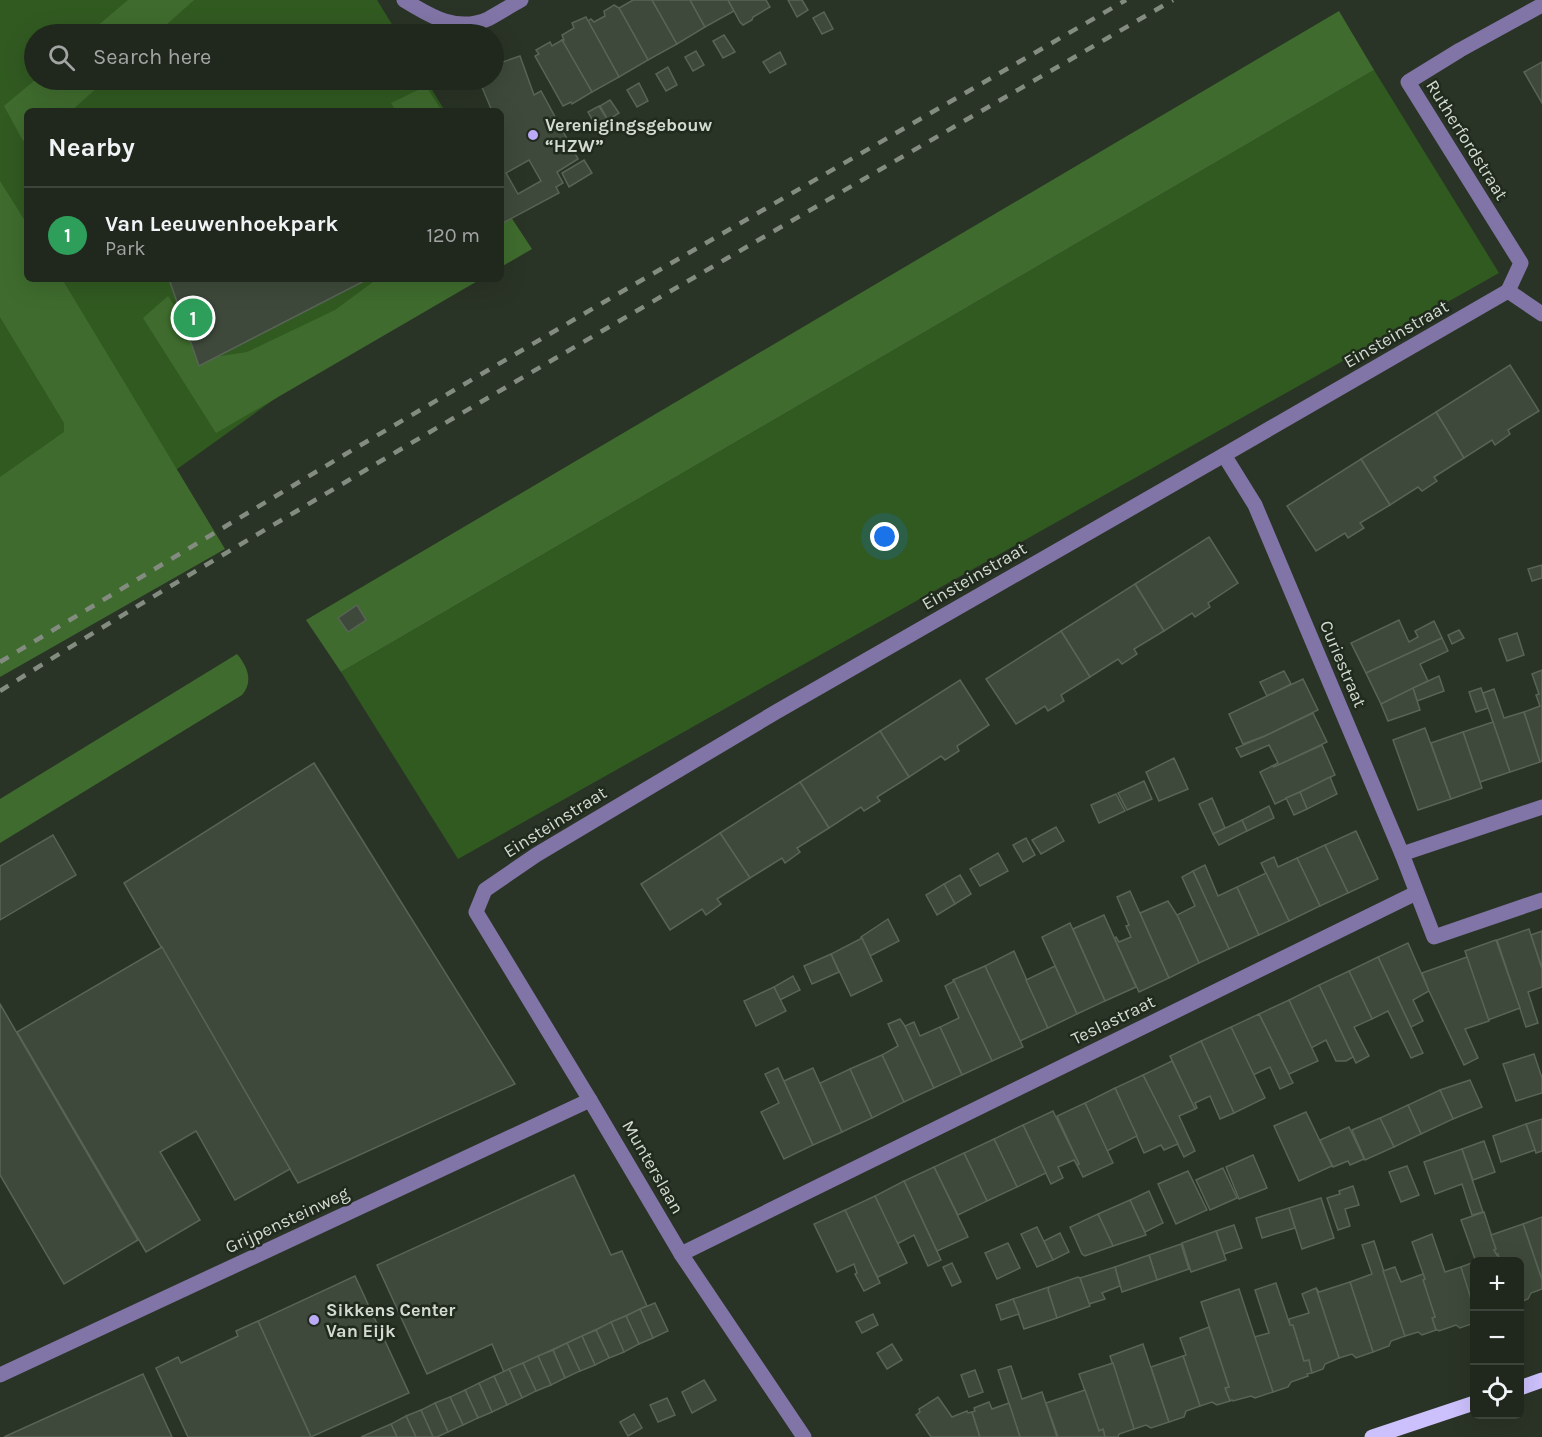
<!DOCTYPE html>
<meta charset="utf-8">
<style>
:root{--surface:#20271c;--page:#282f25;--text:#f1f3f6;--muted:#a2a5a3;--line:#3d443b;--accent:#95b2f1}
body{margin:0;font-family:Karla,sans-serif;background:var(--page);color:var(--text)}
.controls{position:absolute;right:18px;bottom:18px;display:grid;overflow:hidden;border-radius:9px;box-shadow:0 6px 24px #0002}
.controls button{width:54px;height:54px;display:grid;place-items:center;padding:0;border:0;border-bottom:2px solid var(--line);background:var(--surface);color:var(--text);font:30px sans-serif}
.you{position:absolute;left:885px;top:537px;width:21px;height:21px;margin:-15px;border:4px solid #fff;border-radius:50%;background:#1a73e8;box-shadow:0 0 0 9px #1a73e833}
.badge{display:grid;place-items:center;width:39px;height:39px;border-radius:50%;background:var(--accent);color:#fff;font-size:20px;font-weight:700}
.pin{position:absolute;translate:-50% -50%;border:3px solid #fff;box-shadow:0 2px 6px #0006}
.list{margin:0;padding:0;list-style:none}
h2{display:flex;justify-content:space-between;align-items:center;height:78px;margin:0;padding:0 24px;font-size:26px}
h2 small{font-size:20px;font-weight:400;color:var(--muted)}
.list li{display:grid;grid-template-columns:39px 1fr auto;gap:18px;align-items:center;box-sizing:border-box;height:96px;padding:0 24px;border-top:2px solid var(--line)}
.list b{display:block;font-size:22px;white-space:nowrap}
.list p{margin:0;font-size:20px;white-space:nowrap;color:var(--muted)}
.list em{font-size:20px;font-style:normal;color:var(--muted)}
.icon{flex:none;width:33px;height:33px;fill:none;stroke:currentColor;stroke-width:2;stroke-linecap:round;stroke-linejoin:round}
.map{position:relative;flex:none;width:1542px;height:1437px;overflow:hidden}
.search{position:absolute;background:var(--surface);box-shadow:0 6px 24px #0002;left:24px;top:24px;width:480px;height:66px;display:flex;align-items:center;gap:15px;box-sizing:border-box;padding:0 21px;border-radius:33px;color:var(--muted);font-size:22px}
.panel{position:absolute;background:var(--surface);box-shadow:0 6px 24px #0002;left:24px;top:108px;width:480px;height:174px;border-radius:9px}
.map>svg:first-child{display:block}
.green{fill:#315a21}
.forest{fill:#3f6c2e}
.building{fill:#3e493b;stroke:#586455;stroke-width:1.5;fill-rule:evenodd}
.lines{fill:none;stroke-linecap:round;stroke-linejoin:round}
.minor{stroke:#8075a6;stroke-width:15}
.major{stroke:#cdc1fd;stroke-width:15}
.rail{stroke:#848c81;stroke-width:4.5;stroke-dasharray:10 10;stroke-linecap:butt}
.poi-dot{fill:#bbaaf6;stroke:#202a1d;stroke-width:2}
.labels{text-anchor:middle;stroke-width:5;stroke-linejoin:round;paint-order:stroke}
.poi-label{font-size:18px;font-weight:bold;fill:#d3dad1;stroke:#202a1d;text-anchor:start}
.street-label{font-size:18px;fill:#d3dad1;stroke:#202a1d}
</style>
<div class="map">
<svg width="1542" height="1437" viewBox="0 0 1542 1437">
<rect width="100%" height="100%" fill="#2a3426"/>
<g class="green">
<path d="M0,0h377l21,34h-364v46h392l19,31h-418v168h415l-442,317z"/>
<path d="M1374,70l125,203 -1041,586 -117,-187z"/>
</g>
<g class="forest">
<path d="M128,0h66l-38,34h-68z"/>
<path d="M1339,11l35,59 -1033,602 -35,-52z"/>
<path d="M35,80h71l-35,31h-44v33l-5,-5 -18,-33z"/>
<path d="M426,86l16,25h-46l-5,-8z"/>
<path d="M0,181l27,43v55h35l163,270 -225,128v-200l64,-45v-9l-64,-106z"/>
<path d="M501,202l31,47 -31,18z"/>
<path d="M377,279h104l-265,154 -73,-115 25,-22 40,62 39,-6 88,-42z"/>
<path d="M237,654c10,12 17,27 5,41l-242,148v-44z"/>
</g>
<g class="building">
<path d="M633,0h19l25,44 -29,16 -29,-52z"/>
<path d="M652,0h38l15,27 -28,17z"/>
<path d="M690,0h38l6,11 -29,16z"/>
<path d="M728,0h38l4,7 -17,10 -1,3 -9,5 -3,-3z"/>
<path d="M788,0h14l6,10 -11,7z"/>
<path d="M614,5l5,3 29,52 -29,17 -31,-56 3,-2 3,3 11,-6 -1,-5z"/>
<path d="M824,12l9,17 -11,5 -9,-16z"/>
<path d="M586,17l33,60 -27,15 -30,-52h2l-2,-5 12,-7 -2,-5z"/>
<path d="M724,35l11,17 -12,6 -10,-17z"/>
<path d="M562,40l30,52 -20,12 -1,-2 -8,4 -28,-50 4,-2 -3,-4 14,-8 2,4z"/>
<path d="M696,51l8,14 -11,6 -8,-14z"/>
<path d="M780,52l6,12 -16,9 -7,-11z"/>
<path d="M520,56l14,39 7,-4 37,68 -21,13 6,11 -7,4 3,6 -58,31v-113h-9l-13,-31h15v-15zM529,160l12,21 -23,13 -12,-21z"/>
<path d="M1542,62v41l-18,-31z"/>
<path d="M668,67l9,18 -11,6 -10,-17z"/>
<path d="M639,83l9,18 -11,6 -10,-17z"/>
<path d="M610,100l9,13 -11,7 -8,-14z"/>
<path d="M599,106l8,13 -11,7 -8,-14z"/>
<path d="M584,160l8,13 -23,14 -7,-14z"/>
<path d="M169,279h199l-169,87z"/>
<path d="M1510,365l29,46 -31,19 2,4 -15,11 -3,-5 -28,18 -28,-46z"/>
<path d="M1436,412l28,46 -30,19 3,4 -15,10 -4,-4 -28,18 -29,-46z"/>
<path d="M1361,459l29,46 -30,18 4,5 -16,10 -3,-5 -29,18 -29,-45z"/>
<path d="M1209,537l29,46 -30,20 2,4 -15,10 -3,-4 -28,18 -29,-47z"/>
<path d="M1542,565v13l-10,3 -4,-12z"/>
<path d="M1135,584l29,47 -30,18 3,5 -15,10 -4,-5 -28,18 -29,-46z"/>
<path d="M357,605l9,15 -18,12 -10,-14z"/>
<path d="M1399,620l10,22 9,-5 -3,-6 19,-10 8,17 -76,35 -15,-30z"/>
<path d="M1459,630l5,8 -12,6 -4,-9z"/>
<path d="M1061,631l29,46 -29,18 3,6 -16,10 -3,-5 -29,18 -30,-45z"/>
<path d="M1517,633l7,22 -17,6 -8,-22z"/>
<path d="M1442,638l6,13 -28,13 8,17 -47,23 -15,-31z"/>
<path d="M1542,670v91l-2,1 -16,-50 16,-6 -4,-11 3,-1 -7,-20z"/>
<path d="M1284,671l7,13 -24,12 -7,-14z"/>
<path d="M1439,676l5,15 -27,10 -4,-13z"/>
<path d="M1303,679l15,31 -53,26 -22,8 -14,-30z"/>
<path d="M960,680l29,45 -32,21 2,5 -14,9 -4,-4 -32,21 -29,-46z"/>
<path d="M1413,688l7,22 -32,11 -7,-17z"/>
<path d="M1481,688l7,20 -12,4 -7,-20z"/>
<path d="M1494,689l10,29 20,-6 16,50 -30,10 -27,-79z"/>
<path d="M1313,713l14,29 -53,25 -2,-1 6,-3 -9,-18 -28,12 -5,-9 29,-12z"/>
<path d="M1493,722l17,50 -30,10 -17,-50z"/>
<path d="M1425,728l26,71 -33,11 -25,-70z"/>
<path d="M880,731l29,46 -32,20 3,4 -16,10 -3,-4 -32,21 -29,-46z"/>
<path d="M1463,732l19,56 -31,11 -20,-56z"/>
<path d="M1322,745l13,30 -60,29 -15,-32 12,-6 2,1z"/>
<path d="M1174,758l14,31 -29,12 -13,-29z"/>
<path d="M314,763l201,321 -217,99 -174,-300z"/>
<path d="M1330,777l7,17 -30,15 -7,-17z"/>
<path d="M1144,781l8,18 -25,11 -9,-17z"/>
<path d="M800,782l29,46 -32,20 3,4 -15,11 -3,-5 -32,20 -30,-45z"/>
<path d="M1300,792l7,17 -13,6 -8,-17z"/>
<path d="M1116,794l9,17 -26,12 -8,-18z"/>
<path d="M1212,798l13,30 -12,6 -14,-30z"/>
<path d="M1269,806l5,12 -27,13 -5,-11z"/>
<path d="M1242,820l5,11 -28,14 -6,-11z"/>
<path d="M1056,827l8,14 -23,13 -9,-14z"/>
<path d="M1356,831l22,48 -30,14 -23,-48z"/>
<path d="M720,833l30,45 -33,21 4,5 -15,11 -4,-6 -32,21 -29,-46z"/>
<path d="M53,835l23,40 -76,45v-54z"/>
<path d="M1026,838l9,17 -12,7 -10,-17z"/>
<path d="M1325,845l23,48 -28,13 -23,-48z"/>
<path d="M998,853l10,18 -28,15 -10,-17z"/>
<path d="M1274,857l4,10 19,-9 23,48 -31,15 -28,-58z"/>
<path d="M1205,865l13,31 19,-9 22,48 -30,14 -36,-78z"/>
<path d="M1193,871l36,78 -30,14 -22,-48 18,-9 -13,-29z"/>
<path d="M1266,873l23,48 -30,14 -22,-48z"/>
<path d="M960,875l11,19 -16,10 -11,-20z"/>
<path d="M944,884l11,20 -18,11 -11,-20z"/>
<path d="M1130,891l39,87 -30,14 -25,-54 2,-1 3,5 12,-5 -5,-11 3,-1 -12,-28z"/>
<path d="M1168,901l9,14 22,48 -30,15 -29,-65z"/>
<path d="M1104,915l32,72 -31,14 -32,-72z"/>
<path d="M888,919l11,22 -29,15 -9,-19z"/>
<path d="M1070,923l35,78 -28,13 -35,-77z"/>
<path d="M1529,929l13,40v18l-14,5 10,31 -12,4 -29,-87z"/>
<path d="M1542,931v37l-11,-33z"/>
<path d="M862,938l20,43 -31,15 -20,-42z"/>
<path d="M1496,940l24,68 -32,12 -23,-69z"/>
<path d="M1408,943l21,48 -16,9 10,21 -12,6 -33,-70z"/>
<path d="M162,947l128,222 -55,31 -39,-69 -36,21 40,68 -54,32 -129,-220z"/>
<path d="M1014,951l34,77 -28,13 -35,-75z"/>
<path d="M831,954l8,18 -27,12 -8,-18z"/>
<path d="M1378,957l45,96 -12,5 -23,-47 -16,8 -23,-48z"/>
<path d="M1467,957l22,64 -24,8 13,29 -14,7 -35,-74 -7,-18z"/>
<path d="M985,966l38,81 -31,14 -39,-81z"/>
<path d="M1055,966l22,48 -29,14 -22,-48z"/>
<path d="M1349,971l23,48 -18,8 15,29 -13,7 -37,-78z"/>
<path d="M793,976l7,14 -20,10 -6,-13z"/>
<path d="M954,981l38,80 -30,14 -22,-48 19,-9 -14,-32z"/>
<path d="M1319,985l34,72 -7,4h-10l-10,-21 -15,8 -22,-48z"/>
<path d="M774,987l12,24 -30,15 -12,-25z"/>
<path d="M1289,1000l29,61 -29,13 -30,-60z"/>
<path d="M0,1004l138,236 -74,44 -64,-109z"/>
<path d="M1259,1014l34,69 -13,6 -10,-22 -17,8 -22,-48z"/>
<path d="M900,1019l5,7 29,62 -30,14 -22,-47 16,-9 -10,-22z"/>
<path d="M914,1022l6,14 20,-9 22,48 -28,13 -29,-62z"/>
<path d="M1231,1027l34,71 -31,15 -33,-72z"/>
<path d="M1201,1041l33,72 -14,6 -10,-23 -15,7 2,5 -2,1 -25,-53z"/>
<path d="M1534,1054l8,24v15l-26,8 -13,-37z"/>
<path d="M882,1055l22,47 -32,16 -22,-49z"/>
<path d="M1172,1061l23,48 -16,7 16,35 -11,6 -41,-82z"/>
<path d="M778,1068l35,77 -29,14 -23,-47 18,-9 -14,-29z"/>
<path d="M813,1068l29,64 -29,13 -29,-64z"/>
<path d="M850,1069l22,49 -30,14 -22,-49z"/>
<path d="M1143,1075l35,69 -14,6 -3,-5 -17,8 -29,-65z"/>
<path d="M1470,1080l12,27 -29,12 -13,-29z"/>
<path d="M1115,1088l22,48 -30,15 -22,-48z"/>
<path d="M1440,1090l13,29 -32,15 -13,-29z"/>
<path d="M1085,1103l28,60 -30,14 -6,-12 2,-1 -22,-48z"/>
<path d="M1408,1105l13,29 -27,13 -14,-29z"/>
<path d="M1053,1111l26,53 -2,1 -3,-5 -16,7 5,11 -12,6 -28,-59z"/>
<path d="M1306,1112l26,54 -33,15 -25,-55z"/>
<path d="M1380,1118l14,29 -29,13 -13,-30z"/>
<path d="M1542,1119v32l-6,2 -10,-29z"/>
<path d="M1526,1124l9,26 -34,12 -8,-26z"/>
<path d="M1023,1125l23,48 -29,14 -23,-48z"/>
<path d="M1349,1127l15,32 -14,6 -2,-4 -15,6 -13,-27z"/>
<path d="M994,1139l23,48 -30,14 -23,-48z"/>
<path d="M1484,1141l11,31 -22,8 -11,-31z"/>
<path d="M1462,1149l21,63 -11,3 -10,-31 -27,10 -11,-32z"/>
<path d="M964,1153l23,48 -29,14 -24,-48z"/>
<path d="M1253,1155l14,33 -28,11 -13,-32z"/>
<path d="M1407,1166l12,29 -18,7 -12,-30z"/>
<path d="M934,1167l34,70 -31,14 -33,-70z"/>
<path d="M1223,1168l14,30 -27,12 -14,-30z"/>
<path d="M1188,1171l19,39 -31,14 -18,-40z"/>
<path d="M574,1175l37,80 11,-4 25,55 -143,66 -12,-28 -65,30 -50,-109z"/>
<path d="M904,1181l37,79 -13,6 -14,-31 -17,9 -22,-48z"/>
<path d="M1353,1186l6,19 -14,4 5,17 -12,4 -11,-32 13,-4 -1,-3z"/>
<path d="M1149,1191l14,32 -18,9 -15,-32z"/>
<path d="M875,1196l32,67 -29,14 -5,-8 -28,-59z"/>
<path d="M1321,1198l13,40 -32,11 -13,-41z"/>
<path d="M1130,1200l16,35 -33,11 -15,-32z"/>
<path d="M1289,1208l6,20 -33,10 -6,-20z"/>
<path d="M845,1210l35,73 -16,8 -9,-17 2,-1 -3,-9 -17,8 -23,-48z"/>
<path d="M1484,1212l12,37 -2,1 3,5 1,-1 2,8h-24l-15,-42z"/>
<path d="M1098,1214l15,32 -28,10 -3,-2 -12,-27z"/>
<path d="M1542,1217v63l-19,-56z"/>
<path d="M1523,1224l19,56v9l-11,4 -3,6 -8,3v-40h-20l-2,-8 -1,1 -3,-5 2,-1 -5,-14z"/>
<path d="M1234,1225l8,23 -18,6 -8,-23z"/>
<path d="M1037,1227l16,33 -16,7 -16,-33z"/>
<path d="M1216,1231l10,29 -35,12 -9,-29z"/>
<path d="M1060,1233l9,19 -16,8 -9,-19z"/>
<path d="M1432,1234l13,38 16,-5 13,41v15l-14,5 -4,-3 -17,6 -1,-1h-2l-4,-12 3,-1 -12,-37 2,-1 -13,-37z"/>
<path d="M1374,1241l31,95 -14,5 -2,5 -16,6 -23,-70 22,-8 -10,-29z"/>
<path d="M1008,1243l12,25 -23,11 -12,-26z"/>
<path d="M1181,1244l8,25 -32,11 -8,-25z"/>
<path d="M1149,1255l8,25 -35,12 -7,-25z"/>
<path d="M1474,1262v46l-13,-41z"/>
<path d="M952,1263l9,19 -9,4 -9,-19z"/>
<path d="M1115,1267l5,19 -18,7 3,6 -16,5 -9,-26z"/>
<path d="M1395,1267l6,15 22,-8 2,5 -2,1 12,37 -3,1 4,12 -14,5 -4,-3 -13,4 -22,-65z"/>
<path d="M355,1276l54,117 -98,44 -53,-116z"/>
<path d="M1078,1277l2,1 10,28 -33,12 -9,-28 1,-3z"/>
<path d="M1350,1282l23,70 -17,6 -4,-4 -13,4 -23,-70 3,4z"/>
<path d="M1276,1283l14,42h3l11,36 5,-1 3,13 -5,1 1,2 -17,6 -3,5 -15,5 -19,-55 15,-4 -14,-43z"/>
<path d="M1049,1287l-1,3 9,28 -33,11 -11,-30z"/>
<path d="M1316,1288l23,70 -14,6 -2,5 -11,4 -3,-13 -5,1 -11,-36h-3l-1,-6 20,-6 -7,-19z"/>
<path d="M1239,1289l34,103 -18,6 -4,-2 -18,5 -1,-1 -2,1 -5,-13 4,-1 -28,-85z"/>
<path d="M1013,1299l6,15 -18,6 -5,-15z"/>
<path d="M655,1303l13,28 -15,7 -13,-29z"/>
<path d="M640,1309l13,29 -14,6 -13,-28z"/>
<path d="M873,1314l5,11 -16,8 -6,-11z"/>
<path d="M626,1316l13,28 -15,8 -13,-30z"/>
<path d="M258,1321l53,116h-123l-32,-69 22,-11 3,6 57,-27 -2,-5z"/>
<path d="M611,1322l13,30 -15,6 -13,-28z"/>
<path d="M1209,1327l20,60 -4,1 5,13 -13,4 -5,-3 -12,4 -17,-50 3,-1 -6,-17z"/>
<path d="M596,1330l13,28 -14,7 -13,-29z"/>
<path d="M582,1336l13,29 -15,6 -13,-28z"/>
<path d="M567,1343l13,28 -15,7 -12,-28z"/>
<path d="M892,1344l10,16 -15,9 -10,-16z"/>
<path d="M1143,1344l26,78 -18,6 -5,-3 -12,4 -24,-73z"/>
<path d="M553,1350l12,28 -14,7 -13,-29z"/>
<path d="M538,1356l13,29 -15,6 -13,-28z"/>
<path d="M1183,1356l17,50 -14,5 -2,6 -15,5 -18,-55z"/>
<path d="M523,1363l13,28 -14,7 -13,-29z"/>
<path d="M1113,1363l21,66 -15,5 -1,3h-13l-2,-8 -4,2 -20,-57z"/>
<path d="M1011,1366l11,33 20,-7 15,45h-37l-22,-67z"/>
<path d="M509,1369l13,29 -15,7 -13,-29z"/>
<path d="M975,1370l8,22 -14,5 -8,-22z"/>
<path d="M143,1374l29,63h-168z"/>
<path d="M494,1376l13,29 -15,7 -13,-29z"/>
<path d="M704,1380l12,20 -24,13 -10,-21z"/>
<path d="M479,1383l13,29 -14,6 -13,-28z"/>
<path d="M465,1390l13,28 -15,7 -13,-28z"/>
<path d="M1085,1390l14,41 4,-2 2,8h-47l-12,-34z"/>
<path d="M450,1397l13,28 -15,7 -13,-29z"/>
<path d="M938,1397l14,20 15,-6 1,2 4,-1 8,25h-49l-15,-22 4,-3 -1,-3z"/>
<path d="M667,1398l8,17 -17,7 -8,-17z"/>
<path d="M989,1402l3,7 17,-6 11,34h-40l-8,-25 3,-1 -1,-3z"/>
<path d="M435,1403l13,29 -11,5h-4l-12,-27z"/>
<path d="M421,1410l12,27h-17l-10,-21z"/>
<path d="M634,1414l8,14 -14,8 -8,-14z"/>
<path d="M406,1416l10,21h-19l-6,-13z"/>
<path d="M391,1424l6,13h-36z"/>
</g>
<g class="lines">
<g class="minor">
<path d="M404,0c26,16 53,33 84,19 11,-6 22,-13 33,-19"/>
<path d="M1508,291l13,-28 -113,-181 52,-32 82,-45"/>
<path d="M1508,291l34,23"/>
<path d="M1224,455l31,50 147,349 32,83 108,-37"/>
<path d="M1402,854l140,-47"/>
<path d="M681,1254l735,-361"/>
<path d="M0,1375l590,-275"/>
<path d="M804,1437l-123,-183 -91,-154 -114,-188 9,-22 51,-35 240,-143 448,-257 284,-164"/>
</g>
<g class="major">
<path d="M1520,1388l22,-8"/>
<path d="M1372,1437l102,-34"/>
</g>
<g class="rail">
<path d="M0,662l354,-213 250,-147 522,-302"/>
<path d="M0,691c106,-67 214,-131 322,-195 282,-168 567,-331 851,-496"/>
</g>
</g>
<g class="poi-dot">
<circle cx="533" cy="135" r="6"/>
<circle cx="314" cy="1320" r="6"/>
</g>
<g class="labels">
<g class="poi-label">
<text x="545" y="131">Verenigingsgebouw<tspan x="545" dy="21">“HZW”</tspan></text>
<text x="326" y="1316">Sikkens Center<tspan x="326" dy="21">Van Eijk</tspan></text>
</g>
<g class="street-label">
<text transform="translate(1467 140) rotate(58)" y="6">Rutherfordstraat</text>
<text transform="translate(1396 334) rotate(-30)" y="6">Einsteinstraat</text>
<text transform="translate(974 576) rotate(-30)" y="6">Einsteinstraat</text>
<text transform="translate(1343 664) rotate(67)" y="6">Curiestraat</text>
<text transform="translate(555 822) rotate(-32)" y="6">Einsteinstraat</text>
<text transform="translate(1113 1020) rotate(-26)" y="6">Teslastraat</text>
<text transform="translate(653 1167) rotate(60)" y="6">Munterslaan</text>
<text transform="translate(287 1220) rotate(-25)" y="6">Grijpensteinweg</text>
</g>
</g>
</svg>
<div class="controls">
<button>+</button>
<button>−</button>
<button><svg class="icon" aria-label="locate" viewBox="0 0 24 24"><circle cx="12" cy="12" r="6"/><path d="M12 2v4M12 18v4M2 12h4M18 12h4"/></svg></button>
</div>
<div class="you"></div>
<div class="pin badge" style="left:193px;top:318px;background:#2e9e5b">1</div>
<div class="search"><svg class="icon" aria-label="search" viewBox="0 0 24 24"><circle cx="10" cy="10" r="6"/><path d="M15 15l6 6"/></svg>Search here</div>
<section class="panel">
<h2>Nearby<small></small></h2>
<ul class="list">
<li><span class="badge" style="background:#2e9e5b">1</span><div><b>Van Leeuwenhoekpark</b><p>Park</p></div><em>120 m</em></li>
</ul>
</section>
</div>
